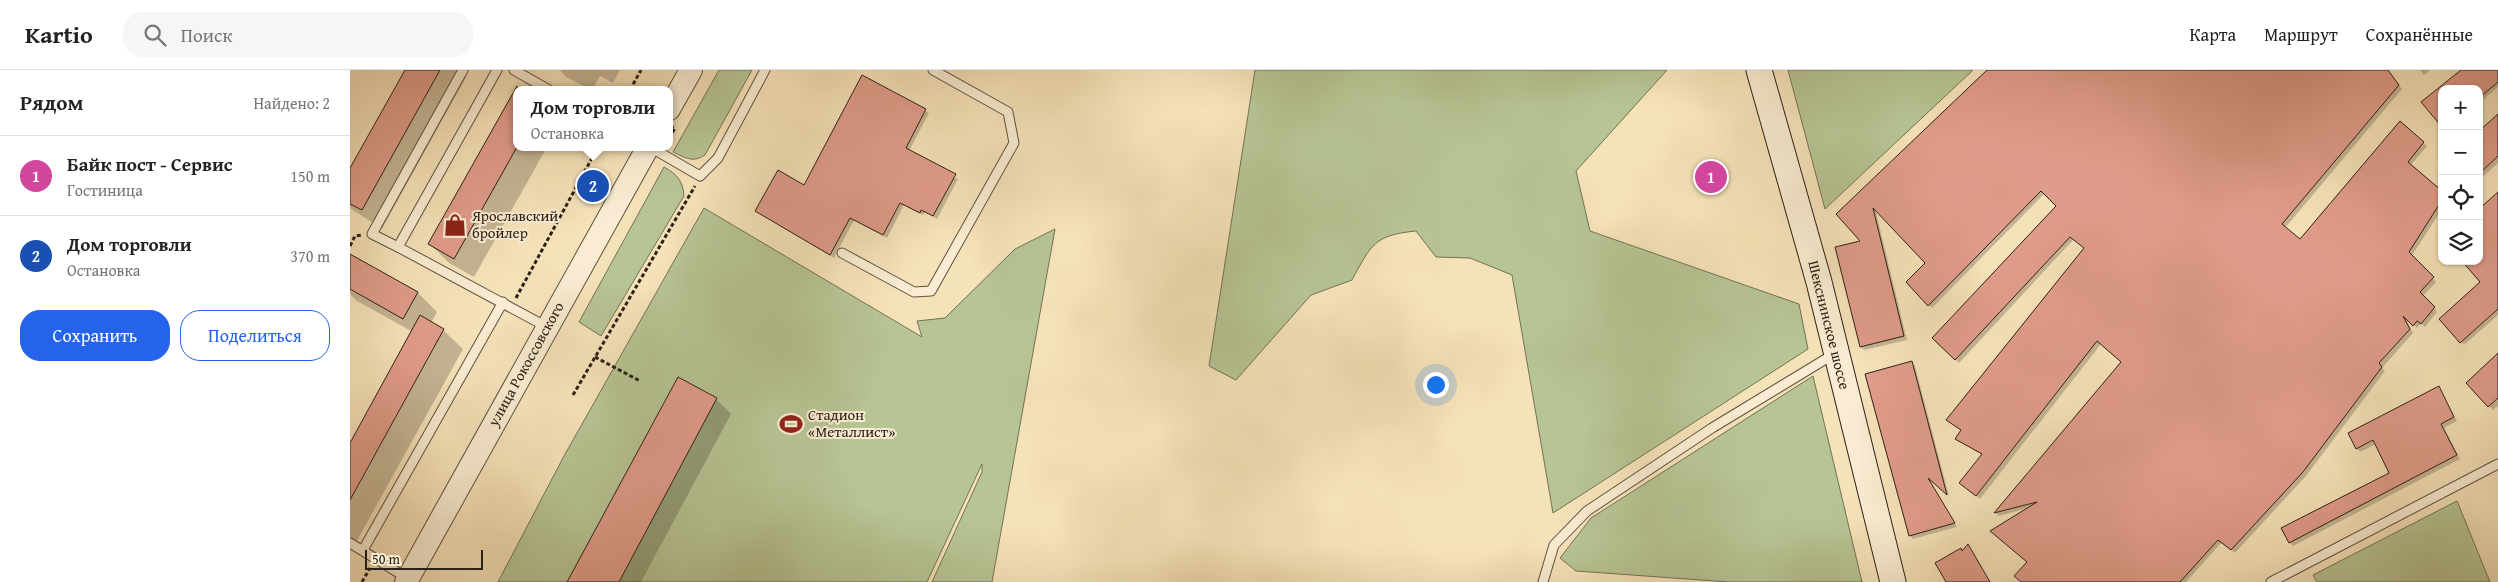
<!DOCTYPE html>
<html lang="ru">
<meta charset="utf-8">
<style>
:root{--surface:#fff;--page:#f6f6f6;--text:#222;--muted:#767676;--line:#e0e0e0;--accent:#2563eb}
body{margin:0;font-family:"Gentium Book Plus",serif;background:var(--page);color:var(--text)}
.controls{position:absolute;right:15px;top:15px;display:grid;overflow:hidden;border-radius:10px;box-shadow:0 1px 4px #0004}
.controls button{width:45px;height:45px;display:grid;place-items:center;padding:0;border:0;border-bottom:1px solid var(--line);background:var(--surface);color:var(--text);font:25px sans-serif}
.scale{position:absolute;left:15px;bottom:12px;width:118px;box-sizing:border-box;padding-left:5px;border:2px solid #2c2116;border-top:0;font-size:14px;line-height:18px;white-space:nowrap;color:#2c2116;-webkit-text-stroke:4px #f9ecd2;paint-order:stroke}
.you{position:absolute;left:1085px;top:314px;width:18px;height:18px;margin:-12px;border:4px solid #fff;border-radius:50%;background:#1a73e8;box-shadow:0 0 0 8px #1a73e833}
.badge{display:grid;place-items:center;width:32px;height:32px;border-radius:50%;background:var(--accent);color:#fff;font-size:16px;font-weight:700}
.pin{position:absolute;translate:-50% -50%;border:2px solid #fff;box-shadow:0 1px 5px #0006}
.popup{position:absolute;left:163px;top:16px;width:160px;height:65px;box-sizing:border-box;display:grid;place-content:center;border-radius:10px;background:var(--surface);filter:drop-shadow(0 1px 4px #0005);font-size:16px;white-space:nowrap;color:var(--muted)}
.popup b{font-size:19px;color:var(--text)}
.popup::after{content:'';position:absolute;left:50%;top:100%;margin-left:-10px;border:10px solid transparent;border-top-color:var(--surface)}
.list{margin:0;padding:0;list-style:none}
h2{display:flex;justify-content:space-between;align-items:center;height:65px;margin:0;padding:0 20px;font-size:21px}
h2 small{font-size:16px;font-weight:400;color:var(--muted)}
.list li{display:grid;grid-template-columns:32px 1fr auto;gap:15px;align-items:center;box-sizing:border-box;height:80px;padding:0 20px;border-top:1px solid var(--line)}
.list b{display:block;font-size:19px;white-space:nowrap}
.list p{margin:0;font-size:16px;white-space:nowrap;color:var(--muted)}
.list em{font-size:16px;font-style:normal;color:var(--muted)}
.actions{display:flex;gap:10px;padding:15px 20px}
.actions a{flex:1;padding:11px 0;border:1px solid var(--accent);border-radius:20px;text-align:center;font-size:18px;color:var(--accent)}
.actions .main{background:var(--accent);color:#fff}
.icon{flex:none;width:28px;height:28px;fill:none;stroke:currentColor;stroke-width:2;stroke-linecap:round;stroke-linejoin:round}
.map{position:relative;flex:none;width:2148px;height:512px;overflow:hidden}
header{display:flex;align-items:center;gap:30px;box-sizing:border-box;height:70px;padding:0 25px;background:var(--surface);border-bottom:1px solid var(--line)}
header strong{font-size:24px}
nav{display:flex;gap:28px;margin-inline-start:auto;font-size:18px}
.search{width:350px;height:45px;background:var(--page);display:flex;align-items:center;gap:12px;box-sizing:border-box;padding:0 18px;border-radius:20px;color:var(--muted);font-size:19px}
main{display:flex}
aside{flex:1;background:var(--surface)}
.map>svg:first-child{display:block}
.green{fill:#b7c494;stroke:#727255}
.shadow{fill:#0003}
.building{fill:#e09c8a;stroke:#2c2116}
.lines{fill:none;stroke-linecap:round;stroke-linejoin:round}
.service-casing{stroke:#5e513f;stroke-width:11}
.tertiary-casing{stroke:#5e513f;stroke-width:24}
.secondary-casing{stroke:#2c2116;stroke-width:27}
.path{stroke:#2c2116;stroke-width:3;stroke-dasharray:4 2.5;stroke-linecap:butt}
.service{stroke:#f9ecd2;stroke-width:9}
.tertiary{stroke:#f9ecd2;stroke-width:22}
.secondary{stroke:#f9ecd2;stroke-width:25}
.labels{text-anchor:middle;stroke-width:4;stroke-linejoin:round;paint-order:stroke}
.poi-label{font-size:15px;fill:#2c2116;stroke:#f9ecd2;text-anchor:start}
.street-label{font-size:15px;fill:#2c2116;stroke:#f9ecd2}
</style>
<header>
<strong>Kartio</strong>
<div class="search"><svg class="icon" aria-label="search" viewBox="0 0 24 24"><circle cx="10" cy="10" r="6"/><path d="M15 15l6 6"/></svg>Поиск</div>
<nav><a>Карта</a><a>Маршрут</a><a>Сохранённые</a></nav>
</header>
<main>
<aside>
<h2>Рядом<small>Найдено: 2</small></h2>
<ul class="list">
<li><span class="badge" style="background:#d1479c">1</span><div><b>Байк пост - Сервис</b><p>Гостиница</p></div><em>150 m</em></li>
<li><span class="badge" style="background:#1a4fb4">2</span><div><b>Дом торговли</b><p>Остановка</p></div><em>370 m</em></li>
</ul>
<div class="actions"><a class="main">Сохранить</a><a>Поделиться</a></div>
</aside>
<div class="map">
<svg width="2148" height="512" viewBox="0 0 2148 512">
<rect width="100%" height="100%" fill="#f6e2b9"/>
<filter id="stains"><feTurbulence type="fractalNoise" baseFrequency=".004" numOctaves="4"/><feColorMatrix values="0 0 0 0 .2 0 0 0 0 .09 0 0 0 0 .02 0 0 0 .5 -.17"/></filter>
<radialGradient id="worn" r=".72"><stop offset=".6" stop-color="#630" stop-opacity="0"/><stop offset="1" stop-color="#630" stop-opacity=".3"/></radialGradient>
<g class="green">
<path d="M369,0h33l-47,85c-12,8 -19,3 -32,-3z"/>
<path d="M905,0h412l-91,101 14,60 209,73 9,45 -255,164 -41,-238 -42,-17 -34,-1 -20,-26c-42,4 -45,14 -64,49l-41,15 -75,85 -27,-14z"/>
<path d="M1438,0h185l-148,139z"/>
<path d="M314,97c13,7 19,14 20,29l-83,140 -22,-14z"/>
<path d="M354,138l218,129 -5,-16 28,-3 70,-69 40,-20 -63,353h-60l50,-110v-8l-55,118h-429l66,-126z"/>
<path d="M1463,306l49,206h-133l-153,-11 -16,-13 31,-40z"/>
<path d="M2107,431l33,81h-173l-4,-7z"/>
</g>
<g class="shadow">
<path d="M56,0h53l7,7 -84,152 -32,-21v-38z"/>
<path d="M210,0h60l-7,13 -13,-7 -8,14 -26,-13z"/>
<path d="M1640,0h397l15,19 -117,139 15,13 100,-118 27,23 -17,20 32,27v16l-51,79 29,-23 16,17 -13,14 14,16 -12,15 -4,-4 -4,5 -13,-13 9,18 -31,35 3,3 -79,105 -71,77 -13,-11 -36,40h-164l6,-20v-54l-29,8 -3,-3 127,-150 -22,-19 -121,155 -16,-12 18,-32 -25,-16 128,-191 -11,-9 -115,124 -25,-25 124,-132 -13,-13 -113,115 -24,-26 18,-19 -51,-55 32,132 -43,10 -3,-3 1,-105 -24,-28z"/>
<path d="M2070,0h10l-6,5z"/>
<path d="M2112,0h36v17l-19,16v-14h-37l-19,14z"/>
<path d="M513,7l66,36 -20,38 49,28 -21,40 -12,-7 -2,3 -19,-10 -17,33 -33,-18 -20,38 -74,-44 44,-27z"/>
<path d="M2148,45v48l-14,13 -5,-5z"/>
<path d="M167,77h30l-73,130 -25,-14 -19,-19z"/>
<path d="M2148,124v121l-34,30 -23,-26 41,-37 -3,-21z"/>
<path d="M1,186l67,37 19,19 -6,11 12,7 20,19 -109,197 -4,-2v-99l63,-113 -56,-31 -7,-7z"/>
<path d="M2148,285v53l-1,-2 -4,4 -25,-27z"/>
<path d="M1561,292l4,4 34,130 -21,-18 29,49 -44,12 -3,-4z"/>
<path d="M2088,318l19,33 -13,7 16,31 -167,87 -3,-4 101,-68 -15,-30 -16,8 -3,-4z"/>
<path d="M366,329l15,15 -90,168h-73z"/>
</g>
<g class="building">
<path d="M55,0h35l-78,140 -12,-6v-36z"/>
<path d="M1637,0h401l11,15 -117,139 18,15 100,-118 24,21 -16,20 34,29v9l-33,52 25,25 -14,15 15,15 -14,17 -4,-3 -4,5 -10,-10 7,13 -31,34 3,4 -79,105 -72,78 -13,-10 -38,42h-159l-7,-6 13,-14 -37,-31 47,-29 -43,11 127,-151 -24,-21 -121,155 -17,-13 23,-29 -27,-15 6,-9 -15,-10 138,-172 -14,-11 -115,123 -23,-22 124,-132 -15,-15 -113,115 -22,-24 19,-19 -52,-55 31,128 -44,11 -25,-100 25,-6 -24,-27z"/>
<path d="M2111,0h37v12l-19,16v-9h-37v38l-21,-25z"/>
<path d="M512,5l64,34 -20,39 50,26 -23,42 -12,-6 -1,3 -20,-10 -17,32 -33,-17 -20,37 -75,-44 23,-41 26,15z"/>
<path d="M167,16v61l-63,112 -26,-15z"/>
<path d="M2148,44v42l-19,18v-43z"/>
<path d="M2148,122v117l-38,34 -21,-24 41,-37 -18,-21h17v-52z"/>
<path d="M0,184l68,38 -15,27 -53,-30z"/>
<path d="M70,245l24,14 -94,171v-57z"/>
<path d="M2148,283v45l-10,9 -22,-24z"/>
<path d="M1562,291l35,134 -19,-17 27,45 -46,13 -44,-162z"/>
<path d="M328,307l39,21 -98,184h-52z"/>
<path d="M2089,316l15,31 -13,7 16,31 -168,88 -8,-15 108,-55 -16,-33 -17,9 -8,-16z"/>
<path d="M1618,474l22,38h-44l-11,-19 26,-15 1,3z"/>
</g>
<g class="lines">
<defs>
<g id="service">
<path d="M147,0l-99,177 149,80"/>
<path d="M164,0l35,20"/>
<path d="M300,77l50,29 18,-18 47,-88"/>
<path d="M48,177l-26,-13 91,-164"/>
<path d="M492,183l72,39 17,-1 83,-148 -6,-31 -75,-42"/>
<path d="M0,473l57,35"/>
<path d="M13,480l140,-248"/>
<path d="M1193,512l11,-37 33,-34 125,-83 122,-74"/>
<path d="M1921,512l227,-118"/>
</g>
<g id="tertiary">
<path d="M319,39l22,-39"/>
<path d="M56,512l242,-435"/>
</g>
<path id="secondary" d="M1409,0l60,212 74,300"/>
</defs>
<use href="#service" class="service-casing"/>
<use href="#tertiary" class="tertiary-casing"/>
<use href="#secondary" class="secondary-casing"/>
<g class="path">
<path d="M280,20l11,-20"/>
<path d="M319,68l6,-10 -2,-1"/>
<path d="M0,176l5,-10 7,-1"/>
<path d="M166,228l82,-151"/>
<path d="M245,287l45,24"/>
<path d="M223,325l122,-209"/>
<path d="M12,512l8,-14"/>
</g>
<use href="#service" class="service"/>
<use href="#tertiary" class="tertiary"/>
<use href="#secondary" class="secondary"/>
</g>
<defs>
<symbol id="shop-bare" viewBox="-9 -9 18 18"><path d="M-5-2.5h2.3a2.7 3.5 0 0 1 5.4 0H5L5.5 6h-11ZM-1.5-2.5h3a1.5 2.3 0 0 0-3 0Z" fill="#8f2418" stroke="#f9ecd2" stroke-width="2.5" paint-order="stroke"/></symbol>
<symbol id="stadium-bare" viewBox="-9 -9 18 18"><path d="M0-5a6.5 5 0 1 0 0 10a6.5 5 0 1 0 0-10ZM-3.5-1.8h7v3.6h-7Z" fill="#8f2418" stroke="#f9ecd2" stroke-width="2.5" paint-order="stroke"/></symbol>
</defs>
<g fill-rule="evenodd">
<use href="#shop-bare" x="89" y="139" width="32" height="32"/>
<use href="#stadium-bare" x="425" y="338" width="32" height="32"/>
</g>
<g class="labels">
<g class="poi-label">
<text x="122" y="151">Ярославский<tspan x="122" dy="17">бройлер</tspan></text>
<text x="458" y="350">Стадион<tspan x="458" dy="17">«Металлист»</tspan></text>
</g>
<g class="street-label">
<text transform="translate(1479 255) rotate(76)" y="5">Шекснинское шоссе</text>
<text transform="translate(176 294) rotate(-61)" y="5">улица Рокоссовского</text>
</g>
</g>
<rect width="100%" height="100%" filter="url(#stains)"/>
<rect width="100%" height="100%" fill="url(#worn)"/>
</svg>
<div class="controls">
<button>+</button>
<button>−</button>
<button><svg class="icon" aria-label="locate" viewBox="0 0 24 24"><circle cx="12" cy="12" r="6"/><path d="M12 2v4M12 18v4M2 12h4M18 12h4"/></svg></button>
<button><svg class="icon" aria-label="layers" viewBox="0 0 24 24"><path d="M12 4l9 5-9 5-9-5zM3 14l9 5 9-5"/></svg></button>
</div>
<div class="scale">50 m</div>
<div class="you"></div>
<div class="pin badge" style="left:1361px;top:107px;background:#d1479c">1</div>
<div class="pin badge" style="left:243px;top:116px;background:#1a4fb4">2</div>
<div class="popup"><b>Дом торговли</b>Остановка</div>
</div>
</main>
